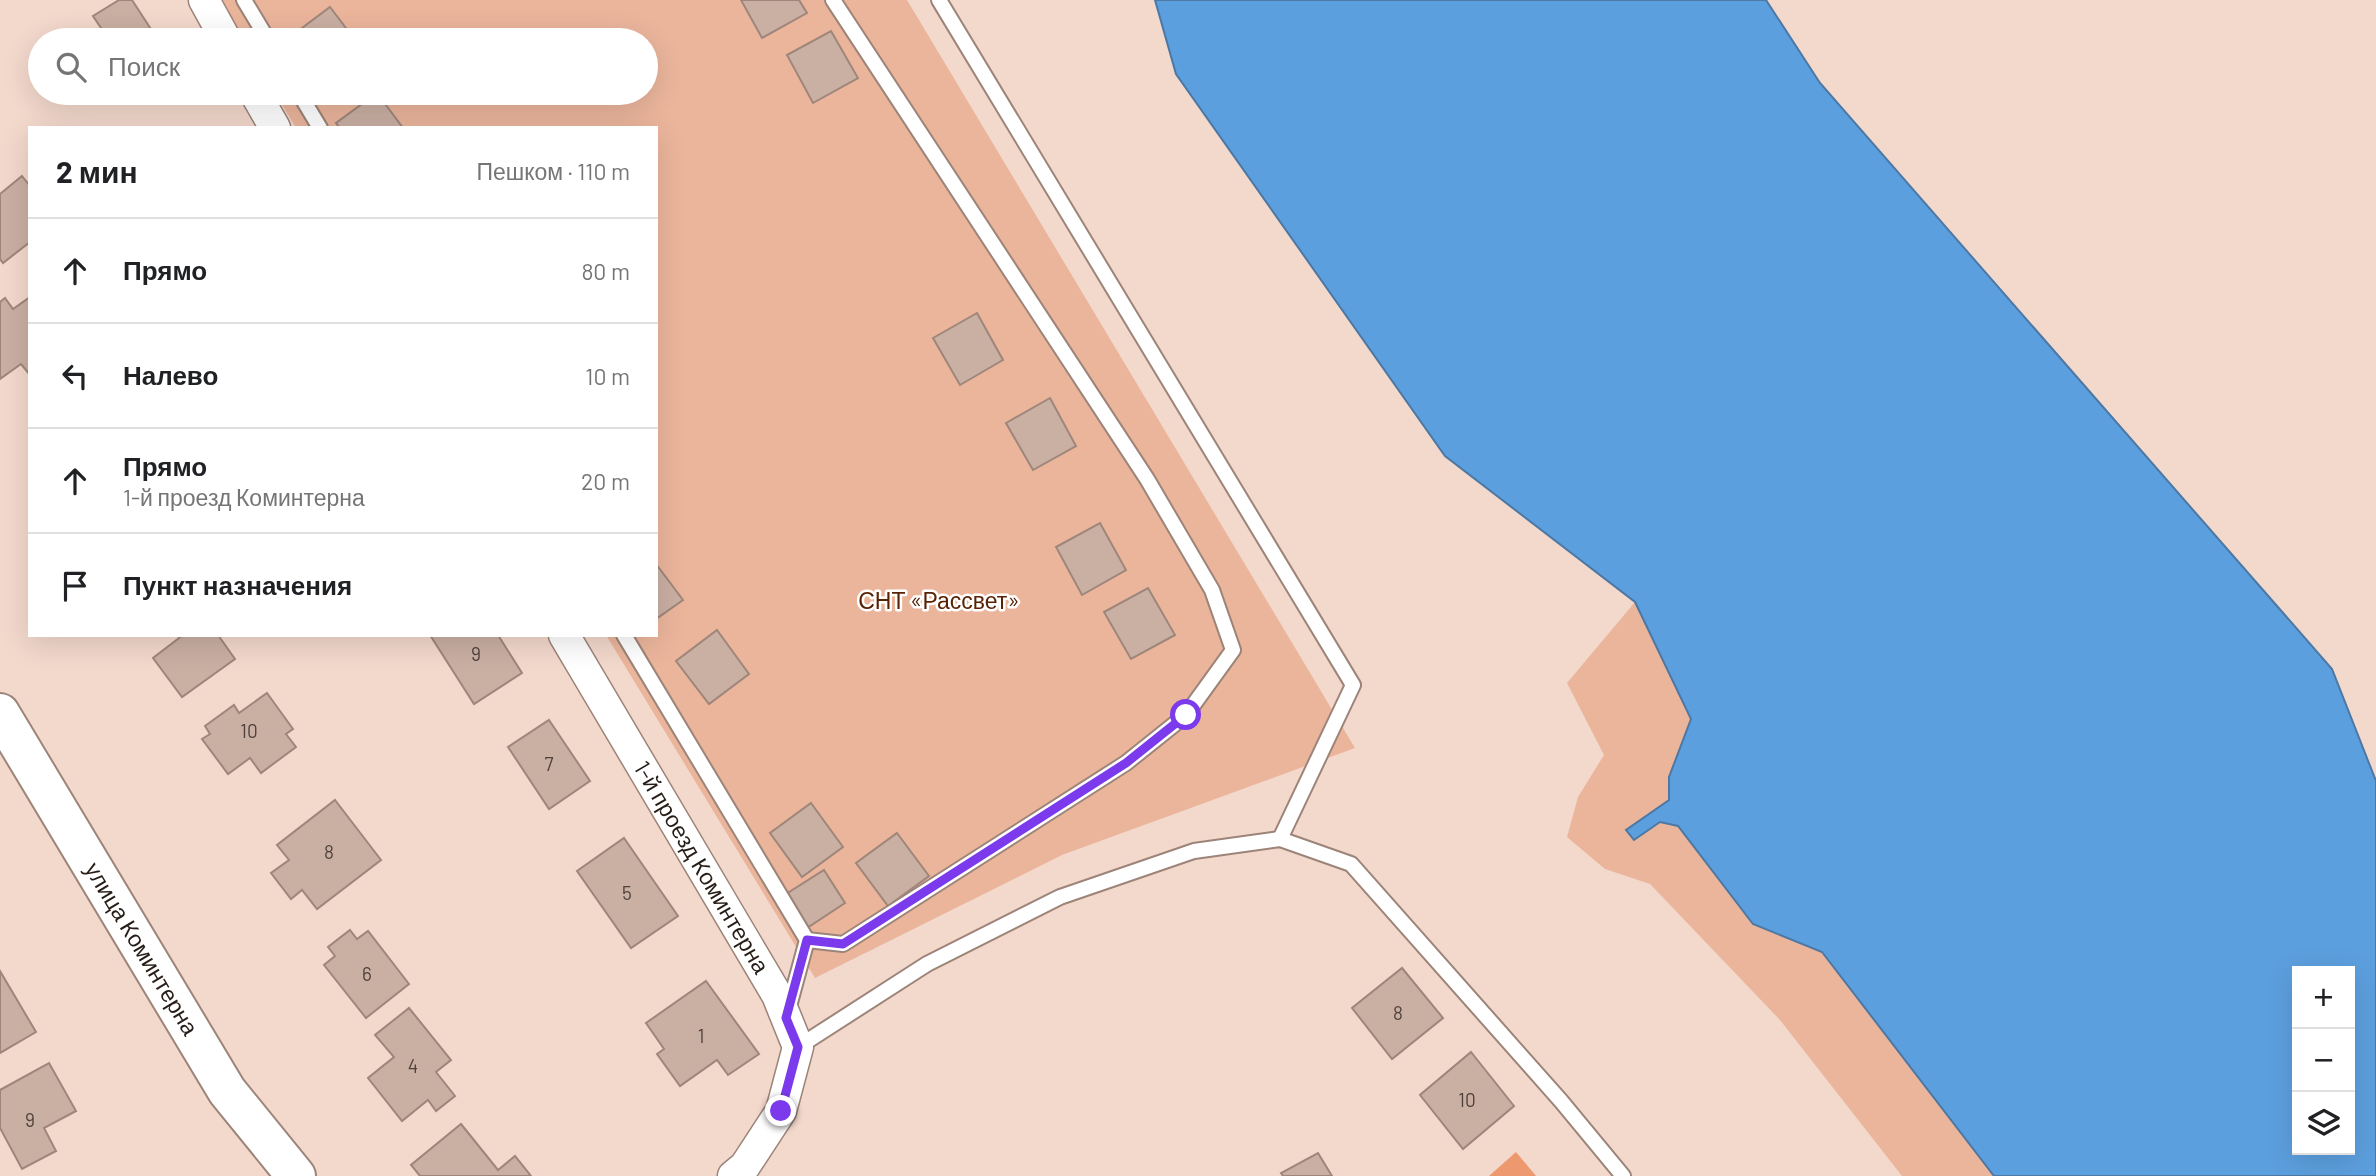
<!DOCTYPE html>
<html lang="ru">
<meta charset="utf-8">
<style>
:root{--surface:#fff;--page:#f2f2f2;--text:#202124;--muted:#757577;--line:#e0e0e0}
body{margin:0;font-family:Barlow,sans-serif;background:var(--page);color:var(--text)}
.controls{position:absolute;right:21px;bottom:21px;display:grid;overflow:hidden;border-radius:0px;box-shadow:0 7px 28px #0002}
.controls button{width:63px;height:63px;display:grid;place-items:center;padding:0;border:0;border-bottom:2px solid var(--line);background:var(--surface);color:var(--text);font:35px sans-serif}
.stop{position:absolute;width:21px;height:21px;margin:-16px;border:5px solid #7c3aed;border-radius:50%;background:#fff}
.stop.end{background:#7c3aed;border-color:#fff;box-shadow:0 2px 7px #0008}
.list{margin:0;padding:0;list-style:none}
h2{display:flex;justify-content:space-between;align-items:center;height:91px;margin:0;padding:0 28px;font-size:30px}
h2 small{font-size:23px;font-weight:400;color:var(--muted)}
.list li{display:grid;grid-template-columns:46px 1fr auto;gap:21px;align-items:center;box-sizing:border-box;height:105px;padding:0 28px;border-top:2px solid var(--line)}
.list b{display:block;font-size:26px;white-space:nowrap}
.list p{margin:0;font-size:23px;white-space:nowrap;color:var(--muted)}
.list em{font-size:23px;font-style:normal;color:var(--muted)}
.icon{flex:none;width:38px;height:38px;fill:none;stroke:currentColor;stroke-width:2;stroke-linecap:round;stroke-linejoin:round}
.map{position:relative;flex:none;width:2376px;height:1176px;overflow:hidden}
.search{position:absolute;background:var(--surface);box-shadow:0 7px 28px #0002;left:28px;top:28px;width:630px;height:77px;display:flex;align-items:center;gap:18px;box-sizing:border-box;padding:0 24px;border-radius:38px;color:var(--muted);font-size:26px}
.panel{position:absolute;background:var(--surface);box-shadow:0 7px 28px #0002;left:28px;top:126px;width:630px;height:511px;border-radius:0px}
.map>svg:first-child{display:block}
.green{fill:#ebb59c}
.forest{fill:#ed986f}
.water{fill:#5c9fde;stroke:#4c78a3;stroke-width:2;fill-rule:evenodd}
.building{fill:#caafa3;stroke:#9f867a;stroke-width:2}
.lines{fill:none;stroke-linecap:round;stroke-linejoin:round}
.lane-casing{stroke:#9d8479;stroke-width:18}
.street-casing{stroke:#9d8479;stroke-width:33}
.secondary-casing{stroke:#9d8479;stroke-width:42}
.lane{stroke:#fff;stroke-width:14}
.street{stroke:#fff;stroke-width:30}
.secondary{stroke:#fff;stroke-width:38}
.route{stroke:#7c3aed;stroke-width:9}
.labels{text-anchor:middle;stroke-width:5;stroke-linejoin:round;paint-order:stroke}
.number-label{font-size:19px;fill:#50423b}
.park-label{font-size:23px;fill:#582304;stroke:#fff}
.street-label{font-size:23px;fill:#271d18;stroke:#fff}
</style>
<div class="map">
<svg width="2376" height="1176" viewBox="0 0 2376 1176">
<rect width="100%" height="100%" fill="#f3d8cc"/>
<g class="green">
<path d="M218,0h689l448,748 -293,107 -247,123 -209,-343h50v-507h-360l-21,-35h371v-53h-403z"/>
<path d="M1635,602l56,117 -22,58v23l-43,30 8,10 26,-18 18,4 75,98 69,28 172,224h-92l-122,-156 -130,-136 -45,-15 -38,-32 11,-40 26,-42 -37,-72z"/>
</g>
<path class="forest" d="M1516,1152l20,24h-47z"/>
<path class="water" d="M1155,0h611l54,83 512,586 44,112v395h-382l-172,-224 -69,-28 -75,-98 -18,-4 -26,18 -8,-10 43,-30v-23l22,-58 -56,-117 -190,-146 -269,-382zM2297,971h53v179h-53z"/>
<g class="building">
<path d="M119,0h13l26,40h-49l-16,-24z"/>
<path d="M741,0h58l8,13 -45,25z"/>
<path d="M330,7l25,33h-63l-2,-3z"/>
<path d="M831,31l27,47 -45,25 -26,-48z"/>
<path d="M377,93l26,35h-63l-4,-5z"/>
<path d="M22,176l8,10v56l-27,21 -3,-4v-65z"/>
<path d="M30,297v78l-9,-11 -21,15v-77l5,-4 8,11z"/>
<path d="M977,313l26,47 -43,25 -27,-47z"/>
<path d="M1050,398l26,48 -43,24 -27,-47z"/>
<path d="M1100,523l26,47 -44,25 -26,-48z"/>
<path d="M656,564l27,36 -27,19z"/>
<path d="M1148,588l27,47 -44,24 -27,-47z"/>
<path d="M717,630l32,44 -40,30 -33,-43z"/>
<path d="M218,635l17,24 -53,38 -29,-39 30,-23z"/>
<path d="M430,635h68l24,38 -48,31z"/>
<path d="M267,693l26,36 -7,5 10,13 -35,26 -11,-15 -22,16 -26,-35 8,-5 -5,-8 29,-21 5,8z"/>
<path d="M549,720l41,61 -41,28 -41,-62z"/>
<path d="M335,800l46,60 -64,49 -15,-19 -11,9 -20,-26 18,-13 -12,-15z"/>
<path d="M811,803l32,44 -41,30 -32,-44z"/>
<path d="M897,833l32,43 -41,30 -32,-43z"/>
<path d="M624,838l54,78 -47,32 -54,-77z"/>
<path d="M824,870l21,33 -38,25 -21,-34z"/>
<path d="M350,930l7,9 11,-8 41,53 -43,34 -42,-53 11,-9 -7,-9z"/>
<path d="M1402,968l41,50 -51,41 -40,-51z"/>
<path d="M0,971l36,61 -36,21z"/>
<path d="M706,981l53,73 -31,21 -11,-15 -37,26 -23,-32 7,-5 -18,-26z"/>
<path d="M409,1008l42,52 -15,12 19,24 -19,15 -8,-11 -26,21 -34,-43 26,-21 -19,-22z"/>
<path d="M1471,1052l43,54 -51,43 -43,-54z"/>
<path d="M49,1063l27,48 -32,17 12,23 -34,18 -22,-41v-38z"/>
<path d="M461,1124l37,46 17,-14 16,20h-111l-9,-11z"/>
<path d="M1318,1153l14,23h-49l-2,-3z"/>
</g>
<g class="lines">
<defs>
<g id="lane">
<path d="M244,0l24,40"/>
<path d="M939,0l414,685 -73,154"/>
<path d="M299,93l21,35"/>
<path d="M624,635l183,305 -19,70"/>
<path d="M807,940l36,4 283,-181 60,-48 47,-65 -21,-60 -65,-111 -314,-479"/>
<path d="M798,1047l129,-83 133,-67 134,-46 86,-12 71,25 210,237 62,75"/>
</g>
<g id="street">
<path d="M204,0l22,40"/>
<path d="M255,93l20,35"/>
<path id="s1" d="M564,635l213,360 21,52 -17,64 -36,55 -12,10"/>
</g>
<g id="secondary">
<path id="s2" d="M0,713l227,378 69,85"/>
</g>
</defs>
<use href="#lane" class="lane-casing"/>
<use href="#street" class="street-casing"/>
<use href="#secondary" class="secondary-casing"/>
<use href="#lane" class="lane"/>
<use href="#street" class="street"/>
<use href="#secondary" class="secondary"/>
</g>
<g class="lines">
<path class="route" d="M781,1111l17,-64 -12,-29 21,-78 36,4 283,-181 60,-48"/>
</g>
<g class="labels">
<g class="number-label">
<text x="476" y="661">9</text>
<text x="249" y="738">10</text>
<text x="549" y="771">7</text>
<text x="329" y="859">8</text>
<text x="627" y="900">5</text>
<text x="367" y="981">6</text>
<text x="1398" y="1020">8</text>
<text x="701" y="1043">1</text>
<text x="413" y="1073">4</text>
<text x="1467" y="1107">10</text>
<text x="30" y="1127">9</text>
</g>
<g class="park-label">
<text x="939" y="609">СНТ «Рассвет»</text>
</g>
<g class="street-label">
<text dy="8" stroke="none"><textPath href="#s1" startOffset="270">1-й проезд Коминтерна</textPath></text>
<text dy="8" stroke="none"><textPath href="#s2" startOffset="275">улица Коминтерна</textPath></text>
</g>
</g>
</svg>
<div class="controls">
<button>+</button>
<button>−</button>
<button><svg class="icon" aria-label="layers" viewBox="0 0 24 24"><path d="M12 4l9 5-9 5-9-5zM3 14l9 5 9-5"/></svg></button>
</div>
<div class="stop" style="left:1186px;top:715px"></div>
<div class="stop end" style="left:781px;top:1111px"></div>
<div class="search"><svg class="icon" aria-label="search" viewBox="0 0 24 24"><circle cx="10" cy="10" r="6"/><path d="M15 15l6 6"/></svg>Поиск</div>
<section class="panel">
<h2>2 мин<small>Пешком · 110 m</small></h2>
<ul class="list">
<li><svg class="icon" aria-label="ahead" viewBox="0 0 24 24"><path d="M12 20V5M6 11l6-6 6 6"/></svg><div><b>Прямо</b></div><em>80 m</em></li>
<li><svg class="icon" aria-label="left" viewBox="0 0 24 24"><path d="M17 20v-9H6M10 6l-5 5 5 5"/></svg><div><b>Налево</b></div><em>10 m</em></li>
<li><svg class="icon" aria-label="ahead" viewBox="0 0 24 24"><path d="M12 20V5M6 11l6-6 6 6"/></svg><div><b>Прямо</b><p>1-й проезд Коминтерна</p></div><em>20 m</em></li>
<li><svg class="icon" aria-label="arrive" viewBox="0 0 24 24"><path d="M6 21V4h12l-3 4 3 4H6"/></svg><div><b>Пункт назначения</b></div></li>
</ul>
</section>
</div>
